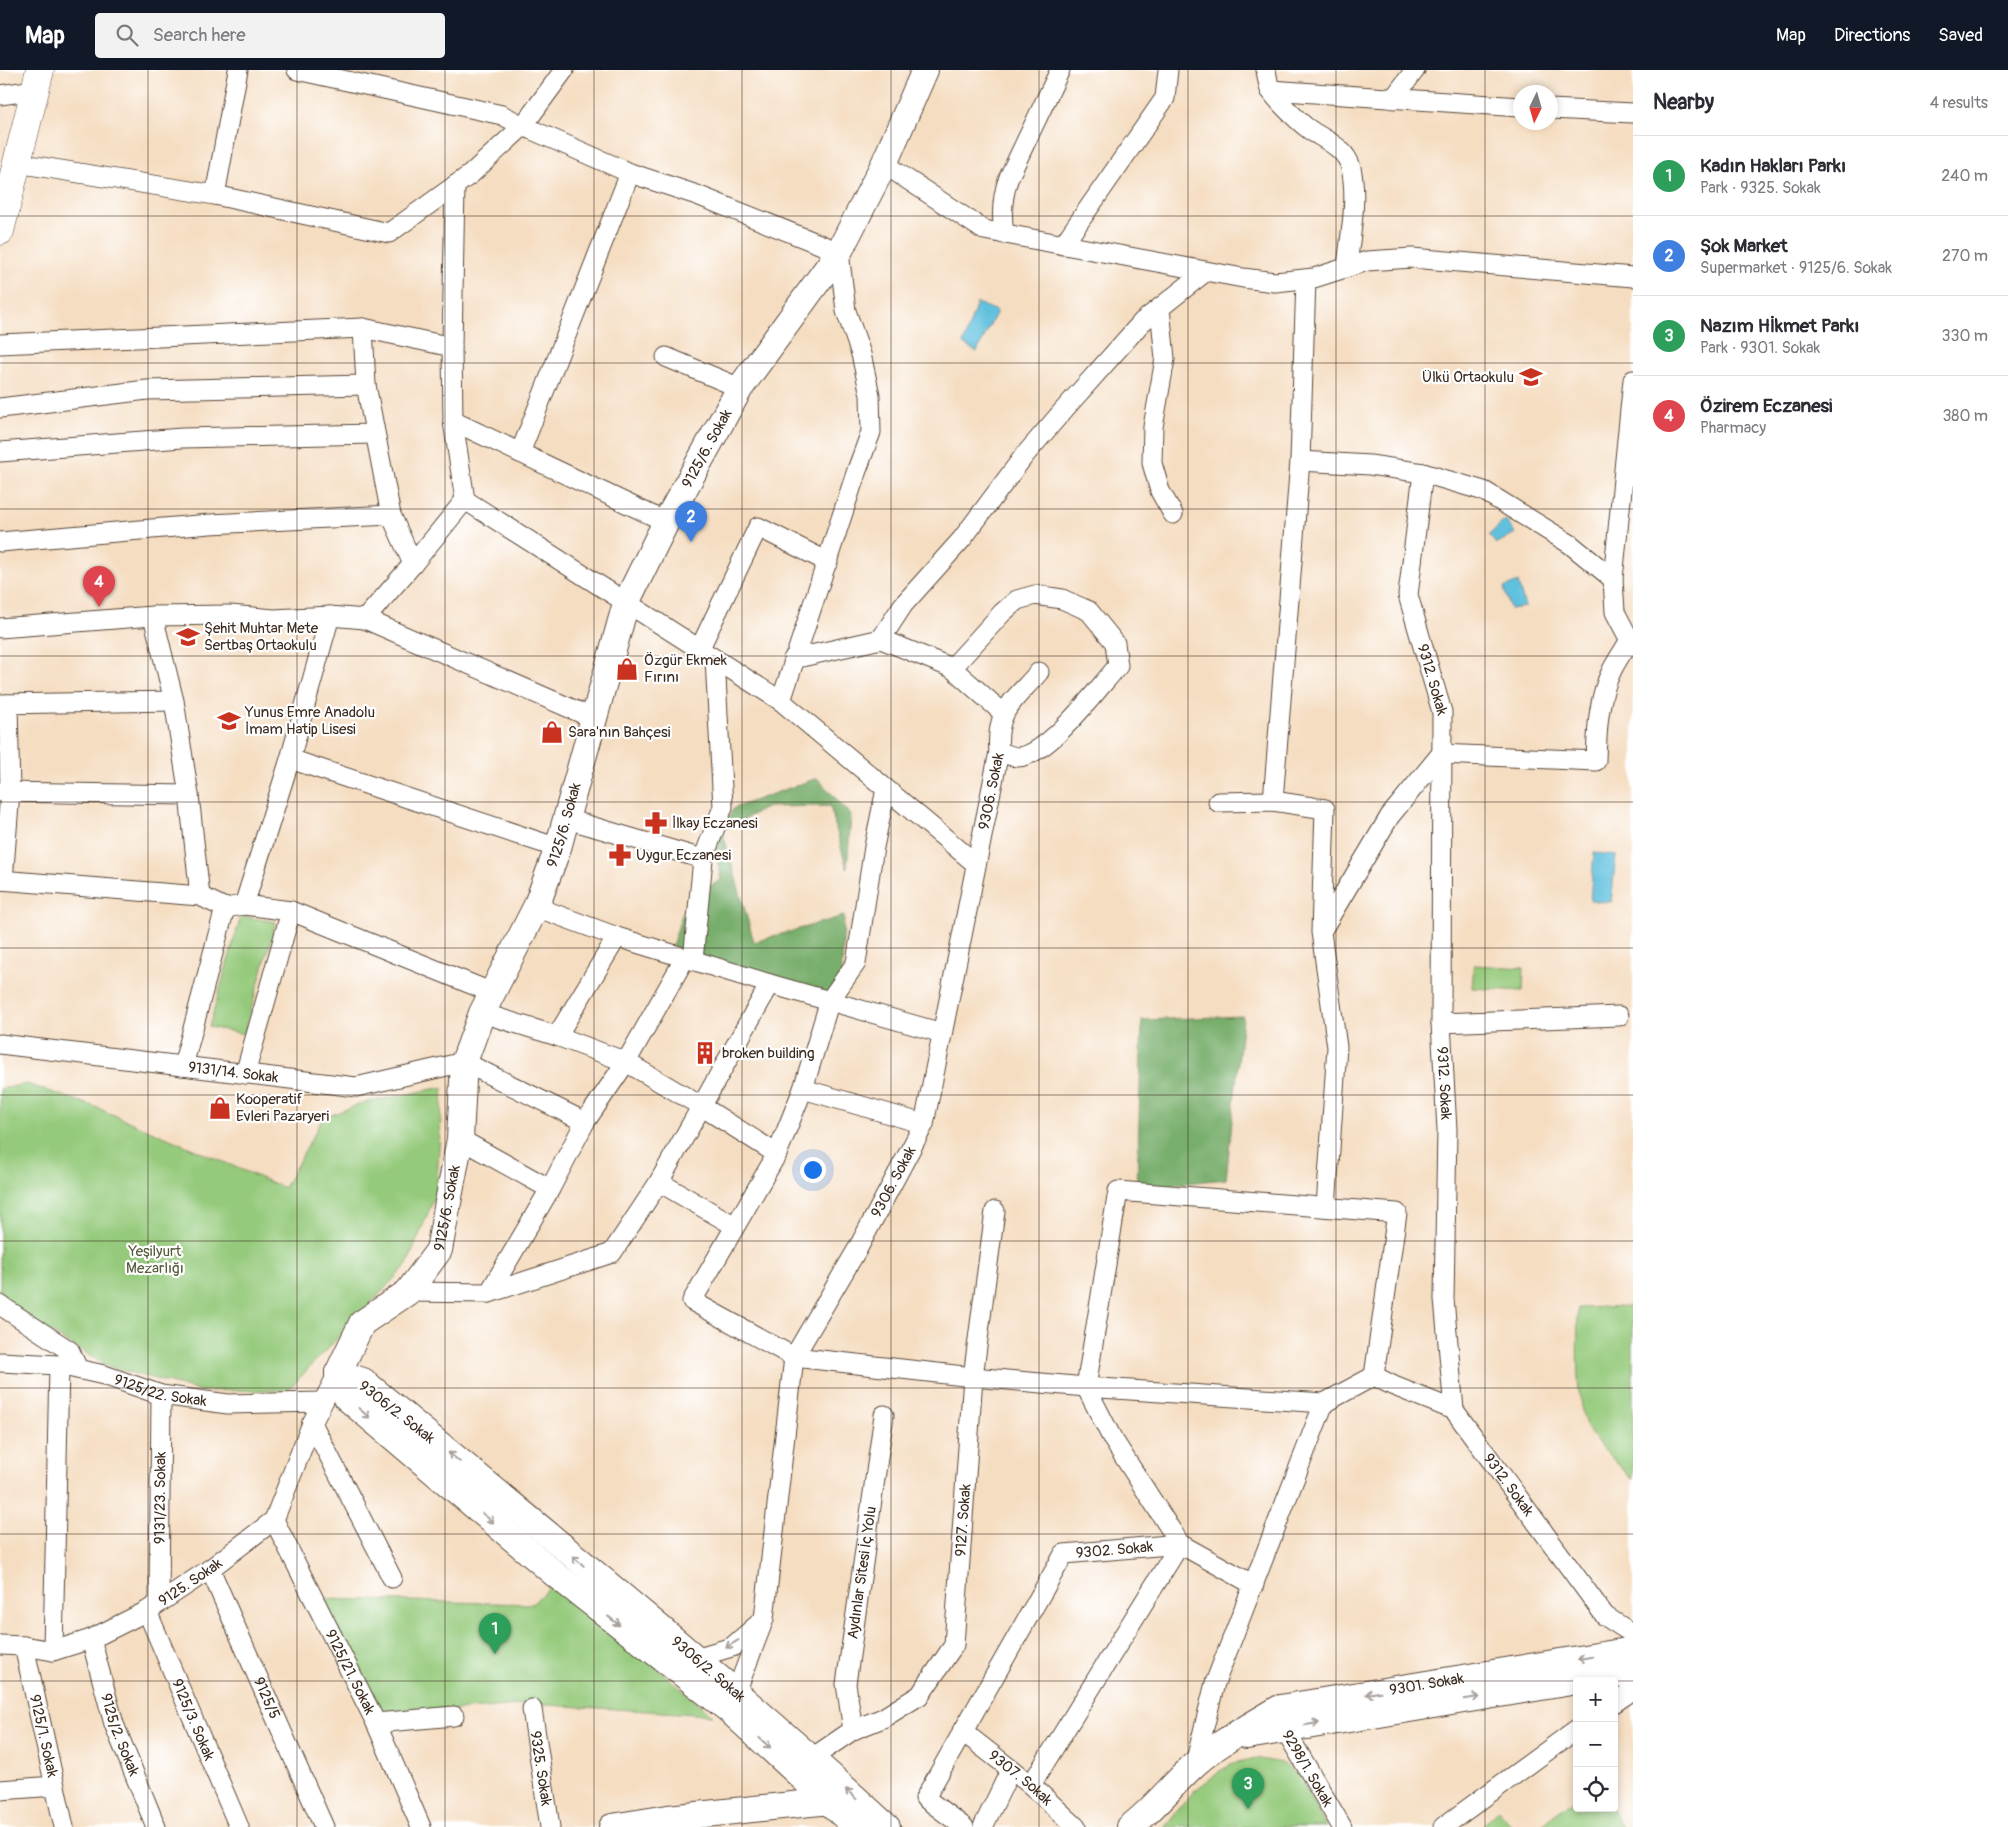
<!DOCTYPE html>
<meta charset="utf-8">
<style>
:root{--surface:#fff;--page:#f2f2f3;--text:#2b2b33;--muted:#7c7c81;--line:#e1e1e2;--accent:#111827}
body{margin:0;font-family:Pangolin,sans-serif;background:var(--page);color:var(--text)}
.controls{position:absolute;right:15px;bottom:15px;display:grid;overflow:hidden;border-radius:5px;box-shadow:0 2px 8px #0003}
.controls button{width:45px;height:45px;display:grid;place-items:center;padding:0;border:0;border-bottom:1px solid var(--line);background:var(--surface);color:var(--text);font:25px sans-serif}
.compass{position:absolute;left:1513px;top:15px;width:45px;height:45px;border-radius:50%;background:var(--surface);box-shadow:0 2px 8px #0003;rotate:185deg}
.you{position:absolute;left:812px;top:1099px;width:18px;height:18px;margin:-12px;border:4px solid #fff;border-radius:50%;background:#1a73e8;box-shadow:0 0 0 8px #1a73e833}
.badge{display:grid;place-items:center;width:32px;height:32px;border-radius:50%;background:var(--accent);color:#fff;font-size:16px;font-weight:700}
.pin{position:absolute;translate:-50% -41px;filter:drop-shadow(0 1px 2px #0008)}
.pin::after{content:'';position:absolute;top:26px;width:18px;height:15px;background:inherit;clip-path:polygon(0 0,100% 0,50% 100%)}
.list{margin:0;padding:0;list-style:none}
h2{display:flex;justify-content:space-between;align-items:center;height:65px;margin:0;padding:0 20px;font-size:21px}
h2 small{font-size:16px;font-weight:400;color:var(--muted)}
.list li{display:grid;grid-template-columns:32px 1fr auto;gap:15px;align-items:center;box-sizing:border-box;height:80px;padding:0 20px;border-top:1px solid var(--line)}
.list b{display:block;font-size:19px;white-space:nowrap}
.list p{margin:0;font-size:16px;white-space:nowrap;color:var(--muted)}
.list em{font-size:16px;font-style:normal;color:var(--muted)}
.icon{flex:none;width:28px;height:28px;fill:none;stroke:currentColor;stroke-width:2;stroke-linecap:round;stroke-linejoin:round}
.map{position:relative;flex:none;width:1633px;height:1757px;overflow:hidden}
header{display:flex;align-items:center;gap:30px;box-sizing:border-box;height:70px;padding:0 25px;background:var(--accent);color:#fff}
header strong{font-size:24px}
nav{display:flex;gap:28px;margin-inline-start:auto;font-size:18px}
.search{width:350px;height:45px;background:var(--page);display:flex;align-items:center;gap:12px;box-sizing:border-box;padding:0 18px;border-radius:5px;color:var(--muted);font-size:19px}
main{display:flex}
aside{flex:1;background:var(--surface)}
.map>svg:first-child{display:block}
.green{fill:#95ca7c;stroke:#687a4d}
.forest{fill:#78ae6c;stroke:#5a6c45}
.water{fill:#60c1de;stroke:#4e767e}
.lines{fill:none;stroke-linecap:round;stroke-linejoin:round}
.minor-casing{stroke:#574536;stroke-width:21}
.secondary-casing{stroke:#574536;stroke-width:28}
.primary-casing{stroke:#574536;stroke-width:29}
.minor{stroke:#fff;stroke-width:19}
.secondary{stroke:#fff;stroke-width:26}
.primary{stroke:#fff;stroke-width:28}
.oneway{stroke:#a79f9a}
.grid{fill:none;stroke:#3b2a1e;stroke-width:1;stroke-opacity:0.55}
.labels{text-anchor:middle;stroke-width:4.5;stroke-linejoin:round;paint-order:stroke}
.poi-label{font-size:15px;fill:#3b2a1e;stroke:#fff;text-anchor:start}
.street-label{font-size:15px;fill:#3b2a1e;stroke:#fff}
.park-label{font-size:15px;fill:#565a3a;stroke:#fff}
</style>
<header>
<strong>Map</strong>
<div class="search"><svg class="icon" aria-label="search" viewBox="0 0 24 24"><circle cx="10" cy="10" r="6"/><path d="M15 15l6 6"/></svg>Search here</div>
<nav><a>Map</a><a>Directions</a><a>Saved</a></nav>
</header>
<main>
<div class="map">
<svg width="1633" height="1757" viewBox="0 0 1633 1757">
<rect width="100%" height="100%" fill="#fff"/>
<filter id="ink" filterUnits="userSpaceOnUse"><feTurbulence type="fractalNoise" baseFrequency=".02" numOctaves="2"/><feDisplacementMap in="SourceGraphic" scale="10" xChannelSelector="R" yChannelSelector="G"/><feConvolveMatrix kernelMatrix="1 2 1 2 8 2 1 2 1" color-interpolation-filters="sRGB"/></filter>
<filter id="wash" filterUnits="userSpaceOnUse"><feTurbulence type="fractalNoise" baseFrequency=".0096" numOctaves="4" result="noise"/><feDisplacementMap in="SourceGraphic" scale="20" xChannelSelector="R" yChannelSelector="G"/><feGaussianBlur stdDeviation="1.12" result="paint"/><feColorMatrix in="noise" values="0 0 0 0 0 0 0 0 0 0 0 0 0 0 0 0 0 1.4 0 .05"/><feComposite in="paint" operator="in"/></filter>
<g filter="url(#wash)">
<rect width="100%" height="100%" fill="#f5ddc1"/>
<g class="green">
<path d="M241,846l35,6 -32,112 -35,-7z"/>
<path d="M1474,895l50,3 -1,23 -51,-3z"/>
<path d="M27,1014l66,22 191,82 39,-70 40,-15 80,-16 -7,106 -29,72 -119,125 -88,1 -93,-25 -62,-37 -45,-33v-207z"/>
<path d="M1633,1236v174c-14,-15 -30,-30 -42,-46 -18,-25 -13,-94 -13,-126z"/>
<path d="M555,1512l157,133 -180,-11 -152,12 -57,-117 209,5z"/>
<path d="M1256,1688l25,5 17,12 28,52h-162l30,-36 36,-27z"/>
<path d="M1577,1726v12h34l12,19h-83z"/>
<path d="M1498,1740l15,17h-32z"/>
</g>
<g class="forest">
<path d="M817,708l34,37 -4,54 -17,-63 -62,1 -46,23 32,112 90,-26 -3,69 -9,13 -160,-52 15,-47 34,-19 -7,-40 20,-32z"/>
<path d="M1243,946l-17,163 -89,9 5,-168z"/>
</g>
<g class="water">
<path d="M977,233l20,8 -20,41 -14,-8z"/>
<path d="M1505,450l10,13 -19,11 -7,-9z"/>
<path d="M1518,512l7,25 -15,2 -6,-21z"/>
<path d="M1594,783l22,2 -5,47 -21,-1z"/>
</g>
</g>
<g filter="url(#ink)">
<g class="lines">
<defs>
<g id="minor">
<path d="M297,0l205,45 21,11 107,47 67,22 142,57 7,59 15,43 9,41 1,37 -14,38 -76,231"/>
<path d="M1266,0c1,6 2,13 4,19 4,9 31,35 40,41 15,10 36,18 41,38 7,31 -1,68 -4,99"/>
<path d="M1270,20l250,17"/>
<path d="M0,25l35,-5"/>
<path d="M1393,29l22,-29"/>
<path d="M1550,39l83,4"/>
<path d="M17,93l198,32 174,38 82,-59 52,-48 41,-56"/>
<path d="M884,94l100,66 259,48 32,4 39,-4 53,-17 45,-3 221,19"/>
<path d="M215,125l23,-125"/>
<path d="M1004,164c-3,-20 -2,-38 5,-57l51,-107"/>
<path d="M1063,175l102,-147 3,-28"/>
<path d="M1160,238l5,51 -12,68 -1,36 8,28 13,23"/>
<path d="M363,258l3,57 25,130 22,49"/>
<path d="M0,274l363,-16 89,19 1,74 12,79 -52,64 -48,55 -35,-3 -40,143 -46,146 -19,3 -25,-12"/>
<path d="M452,277l3,-162"/>
<path d="M666,287l74,31"/>
<path d="M1633,310l-20,199 2,33 18,34"/>
<path d="M0,338l147,-18 219,-5"/>
<path d="M453,351l213,101"/>
<path d="M0,382l182,-14 193,-4"/>
<path d="M520,383l110,-280"/>
<path d="M1300,391l70,4 53,8 61,18 86,53 43,35"/>
<path id="s1" d="M1423,403l-15,122 34,117 -1,311 6,107 -3,169 10,111 151,206 28,18"/>
<path d="M465,430l316,201 195,163"/>
<path d="M0,472l210,-18 181,-9"/>
<path d="M365,549l230,100"/>
<path d="M0,558l153,-12 77,-1 44,4 56,-3"/>
<path d="M699,580l59,-123 70,35"/>
<path d="M793,589l88,-20 22,-34 59,-66 62,-83 37,-43 81,-91 63,-50"/>
<path d="M952,598l51,45"/>
<path d="M0,634l174,-3"/>
<path d="M999,682c-4,-42 15,-51 40,-80"/>
<path d="M290,689l268,89"/>
<path d="M886,719l-12,58 -18,116 -26,37 -27,89 -26,65 -85,147 102,56 179,20 113,10 238,16 50,-27 20,10 60,24"/>
<path d="M0,722l189,3"/>
<path d="M1273,731l27,-340 6,-182"/>
<path d="M1218,732l55,-1 52,8 -4,123 16,115 -11,160"/>
<path d="M567,749l136,40"/>
<path d="M0,810l200,16 -11,-101 -15,-94 -21,-85"/>
<path d="M3,810l7,-88 -2,-88"/>
<path d="M244,835l47,6 202,82"/>
<path d="M536,837l81,30 153,47 172,49"/>
<path d="M1322,860l68,-114 51,-62 155,7c1,-31 2,-63 16,-91 5,-10 12,-20 18,-30"/>
<path d="M693,890l10,-101 20,-52 -8,-148"/>
<path d="M482,943l75,23 69,26 75,44 76,48"/>
<path d="M1441,953l178,-7"/>
<path d="M557,966l60,-99"/>
<path id="s2" d="M0,974l356,43 108,-25 121,60"/>
<path d="M183,996l42,-158"/>
<path d="M245,1004l46,-163"/>
<path d="M803,1019l121,35"/>
<path d="M460,1069l90,50"/>
<path d="M659,1112l76,44"/>
<path d="M408,1222l81,1 123,-40 47,-71 111,-198"/>
<path d="M489,1223l61,-104 35,-67 41,-60 59,-104"/>
<path d="M0,1235l70,46 8,18"/>
<path id="s3" d="M0,1292l59,3 45,10 57,20 67,9 94,-2"/>
<path d="M338,1303l-26,50 80,155"/>
<path id="s4" d="M274,1450l102,203 45,104"/>
<path id="s5" d="M210,1499l114,258"/>
<path d="M1254,1515l-74,-41 -68,-106 -26,-51 32,-196 279,22 -23,163"/>
<path id="s6" d="M159,1532l2,-207"/>
<path id="s7" d="M147,1541l92,216"/>
<path id="s8" d="M91,1569l23,85 42,103"/>
<path id="s9" d="M0,1575l24,1 29,5 38,-12 56,-28 63,-42 64,-49 38,-97"/>
<path id="s10" d="M24,1576l40,181"/>
<path d="M53,1581l6,-286"/>
<path d="M695,1588l37,-11 31,-27"/>
<path id="s11" d="M732,1633l32,-84 30,-262 64,-109 66,-124 75,-372c6,1 13,5 19,5 30,-1 80,-69 100,-91l-3,-23 -26,-32 -27,-12 -27,-4 -18,5 -15,13 -50,55 -71,-29"/>
<path d="M1614,1633l19,-13"/>
<path id="s12" d="M532,1639l18,118"/>
<path id="s13" d="M1282,1649l2,9 58,99"/>
<path d="M376,1653l78,-7"/>
<path id="s14" d="M853,1660l-7,-46 38,-269"/>
<path id="s15" d="M962,1661l69,54 45,42"/>
<path id="s16" d="M812,1688l41,-28 30,-12 37,-23 34,-50 19,-268 22,-166"/>
<path d="M1195,1694l20,-81 109,-280"/>
<path d="M1031,1715l149,-241"/>
<path d="M0,1720l55,-4"/>
<path id="s17" d="M964,1757l-39,-29 139,-244 116,-10"/>
<path d="M983,1757l28,-58"/>
<path d="M1443,1757l134,-98"/>
</g>
<g id="secondary">
<path id="s18" d="M338,1303l24,-50 46,-31 31,-42 21,-111 4,-77 18,-49 54,-106 22,-59 68,-245 40,-81 74,-134 99,-136 45,-88 41,-94"/>
<path id="s19" d="M338,1303l25,8c176,147 356,291 524,446"/>
<path d="M338,1303l9,25 209,177 173,135 127,117"/>
<path d="M1578,1611l55,-9"/>
<path d="M1247,1666l330,-55"/>
<path d="M612,1757l56,-9 162,-17"/>
<path id="s20" d="M1130,1757c24,-18 42,-42 64,-62 25,-23 57,-39 86,-57l353,-58"/>
</g>
<path id="primary" d="M0,161l40,-161"/>
</defs>
<use href="#minor" class="minor-casing"/>
<use href="#secondary" class="secondary-casing"/>
<use href="#primary" class="primary-casing"/>
<use href="#minor" class="minor"/>
<use href="#secondary" class="secondary"/>
<use href="#primary" class="primary"/>
</g>
<defs><path id="oneway-shaft" d="M-6 0H5M1.5-3L5.5 0L1.5 3" fill="none" stroke-width="1.6" stroke-linecap="round" stroke-linejoin="round" transform="scale(1.25)"/></defs>
<g class="oneway">
<use href="#oneway-shaft" transform="translate(364 1343) rotate(41)"/>
<use href="#oneway-shaft" transform="translate(454 1387) rotate(-140)"/>
<use href="#oneway-shaft" transform="translate(488 1448) rotate(40)"/>
<use href="#oneway-shaft" transform="translate(578 1491) rotate(-140)"/>
<use href="#oneway-shaft" transform="translate(614 1551) rotate(38)"/>
<use href="#oneway-shaft" transform="translate(732 1574) rotate(149)"/>
<use href="#oneway-shaft" transform="translate(1585 1588) rotate(171)"/>
<use href="#oneway-shaft" transform="translate(1373 1623) rotate(171)"/>
<use href="#oneway-shaft" transform="translate(1472 1628) rotate(-9)"/>
<use href="#oneway-shaft" transform="translate(1312 1654) rotate(-9)"/>
<use href="#oneway-shaft" transform="translate(765 1673) rotate(42)"/>
<use href="#oneway-shaft" transform="translate(851 1724) rotate(-137)"/>
</g>
</g>
<path class="grid" d="M148,0v1757M297,0v1757M445,0v1757M594,0v1757M742,0v1757M891,0v1757M1039,0v1757M1188,0v1757M1336,0v1757M1485,0v1757M0,146h1633M0,293h1633M0,439h1633M0,586h1633M0,732h1633M0,878h1633M0,1025h1633M0,1171h1633M0,1318h1633M0,1464h1633M0,1611h1633"/>
<defs>
<symbol id="school-bare" viewBox="-9 -9 18 18"><path d="M0-5L7-2L0 1L-7-2ZM-4 1L0 2.5L4 1V4Q0 6-4 4Z" fill="#c8321e" stroke="#fff" stroke-width="2.5" paint-order="stroke"/></symbol>
<symbol id="shop-bare" viewBox="-9 -9 18 18"><path d="M-5-2.5h2.3a2.7 3.5 0 0 1 5.4 0H5L5.5 6h-11ZM-1.5-2.5h3a1.5 2.3 0 0 0-3 0Z" fill="#c8321e" stroke="#fff" stroke-width="2.5" paint-order="stroke"/></symbol>
<symbol id="pharmacy-bare" viewBox="-9 -9 18 18"><path d="M-2-6h4v4h4v4h-4v4h-4v-4h-4v-4h4Z" fill="#c8321e" stroke="#fff" stroke-width="2.5" paint-order="stroke"/></symbol>
<symbol id="building-bare" viewBox="-9 -9 18 18"><path d="M-4-6H4V6H1V3H-1V6H-4ZM-2.5-4.3h1.7v1.8h-1.7ZM.8-4.3h1.7v1.8H.8ZM-2.5-1h1.7V.8h-1.7ZM.8-1h1.7V.8H.8Z" fill="#c8321e" stroke="#fff" stroke-width="2.5" paint-order="stroke"/></symbol>
</defs>
<g fill-rule="evenodd">
<use href="#school-bare" x="1515" y="291" width="32" height="32"/>
<use href="#school-bare" x="172" y="551" width="32" height="32"/>
<use href="#shop-bare" x="611" y="583" width="32" height="32"/>
<use href="#school-bare" x="213" y="635" width="32" height="32"/>
<use href="#shop-bare" x="536" y="646" width="32" height="32"/>
<use href="#pharmacy-bare" x="640" y="737" width="32" height="32"/>
<use href="#pharmacy-bare" x="604" y="769" width="32" height="32"/>
<use href="#building-bare" x="689" y="967" width="32" height="32"/>
<use href="#shop-bare" x="204" y="1022" width="32" height="32"/>
</g>
<g class="labels">
<g class="poi-label">
<text x="1514" y="312" text-anchor="end">Ülkü Ortaokulu</text>
<text x="204" y="563">Şehit Muhtar Mete<tspan x="204" dy="17">Sertbaş Ortaokulu</tspan></text>
<text x="644" y="595">Özgür Ekmek<tspan x="644" dy="17">Fırını</tspan></text>
<text x="245" y="647">Yunus Emre Anadolu<tspan x="245" dy="17">İmam Hatip Lisesi</tspan></text>
<text x="568" y="667">Sara'nın Bahçesi</text>
<text x="672" y="758">İlkay Eczanesi</text>
<text x="636" y="790">Uygur Eczanesi</text>
<text x="722" y="988">broken building</text>
<text x="236" y="1034">Kooperatif<tspan x="236" dy="17">Evleri Pazaryeri</tspan></text>
</g>
<g class="street-label">
<text dy="5" stroke="none"><textPath href="#s18" startOffset="1016">9125/6. Sokak</textPath></text>
<text dy="5" stroke="none"><textPath href="#s1" startOffset="211">9312. Sokak</textPath></text>
<text dy="5" stroke="none"><textPath href="#s11" startOffset="960">9306. Sokak</textPath></text>
<text dy="5" stroke="none"><textPath href="#s18" startOffset="611">9125/6. Sokak</textPath></text>
<text dy="5" stroke="none"><textPath href="#s2" startOffset="235">9131/14. Sokak</textPath></text>
<text dy="5" stroke="none"><textPath href="#s1" startOffset="616">9312. Sokak</textPath></text>
<text dy="5" stroke="none"><textPath href="#s11" startOffset="555">9306. Sokak</textPath></text>
<text dy="5" stroke="none"><textPath href="#s18" startOffset="206">9125/6. Sokak</textPath></text>
<text dy="5" stroke="none"><textPath href="#s3" startOffset="164">9125/22. Sokak</textPath></text>
<text transform="translate(397 1342) rotate(38)" y="5">9306/2. Sokak</text>
<text dy="5" stroke="none"><textPath href="#s1" startOffset="1036">9312. Sokak</textPath></text>
<text dy="5" stroke="none"><textPath href="#s6" startOffset="104">9131/23. Sokak</textPath></text>
<text dy="5" stroke="none"><textPath href="#s16" startOffset="311">9127. Sokak</textPath></text>
<text dy="5" stroke="none"><textPath href="#s17" startOffset="380">9302. Sokak</textPath></text>
<text dy="5" stroke="none"><textPath href="#s14" startOffset="159">Aydınlar Sitesi İç Yolu</textPath></text>
<text dy="5" stroke="none"><textPath href="#s9" startOffset="208">9125. Sokak</textPath></text>
<text dy="5" stroke="none"><textPath href="#s19" startOffset="476">9306/2. Sokak</textPath></text>
<text dy="5" stroke="none"><textPath href="#s4" startOffset="170">9125/21. Sokak</textPath></text>
<text dy="5" stroke="none"><textPath href="#s20" startOffset="341">9301. Sokak</textPath></text>
<text dy="5" stroke="none"><textPath href="#s5" startOffset="141">9125/5</textPath></text>
<text dy="5" stroke="none"><textPath href="#s7" startOffset="118">9125/3. Sokak</textPath></text>
<text dy="5" stroke="none"><textPath href="#s8" startOffset="100">9125/2. Sokak</textPath></text>
<text dy="5" stroke="none"><textPath href="#s10" startOffset="92">9125/1. Sokak</textPath></text>
<text dy="5" stroke="none"><textPath href="#s12" startOffset="60">9325. Sokak</textPath></text>
<text dy="5" stroke="none"><textPath href="#s13" startOffset="56">9298/1. Sokak</textPath></text>
<text dy="5" stroke="none"><textPath href="#s15" startOffset="75">9307. Sokak</textPath></text>
</g>
<g class="park-label">
<text x="155" y="1186">Yeşilyurt<tspan x="155" dy="17">Mezarlığı</tspan></text>
</g>
</g>
</svg>
<div class="controls">
<button>+</button>
<button>−</button>
<button><svg class="icon" aria-label="locate" viewBox="0 0 24 24"><circle cx="12" cy="12" r="6"/><path d="M12 2v4M12 18v4M2 12h4M18 12h4"/></svg></button>
</div>
<svg class="compass" viewBox="-18 -18 36 36"><path d="M0-13l5 13h-10z" fill="#e53935"/><path d="M0 13l5-13h-10z" fill="#7c7c81"/></svg>
<div class="you"></div>
<div class="pin badge" style="left:495px;top:1584px;background:#2e9e5b">1</div>
<div class="pin badge" style="left:691px;top:472px;background:#3f7fe0">2</div>
<div class="pin badge" style="left:1248px;top:1739px;background:#2e9e5b">3</div>
<div class="pin badge" style="left:99px;top:537px;background:#e0444e">4</div>
</div>
<aside>
<h2>Nearby<small>4 results</small></h2>
<ul class="list">
<li><span class="badge" style="background:#2e9e5b">1</span><div><b>Kadın Hakları Parkı</b><p>Park · 9325. Sokak</p></div><em>240 m</em></li>
<li><span class="badge" style="background:#3f7fe0">2</span><div><b>Şok Market</b><p>Supermarket · 9125/6. Sokak</p></div><em>270 m</em></li>
<li><span class="badge" style="background:#2e9e5b">3</span><div><b>Nazım Hİkmet Parkı</b><p>Park · 9301. Sokak</p></div><em>330 m</em></li>
<li><span class="badge" style="background:#e0444e">4</span><div><b>Özirem Eczanesi</b><p>Pharmacy</p></div><em>380 m</em></li>
</ul>
</aside>
</main>
